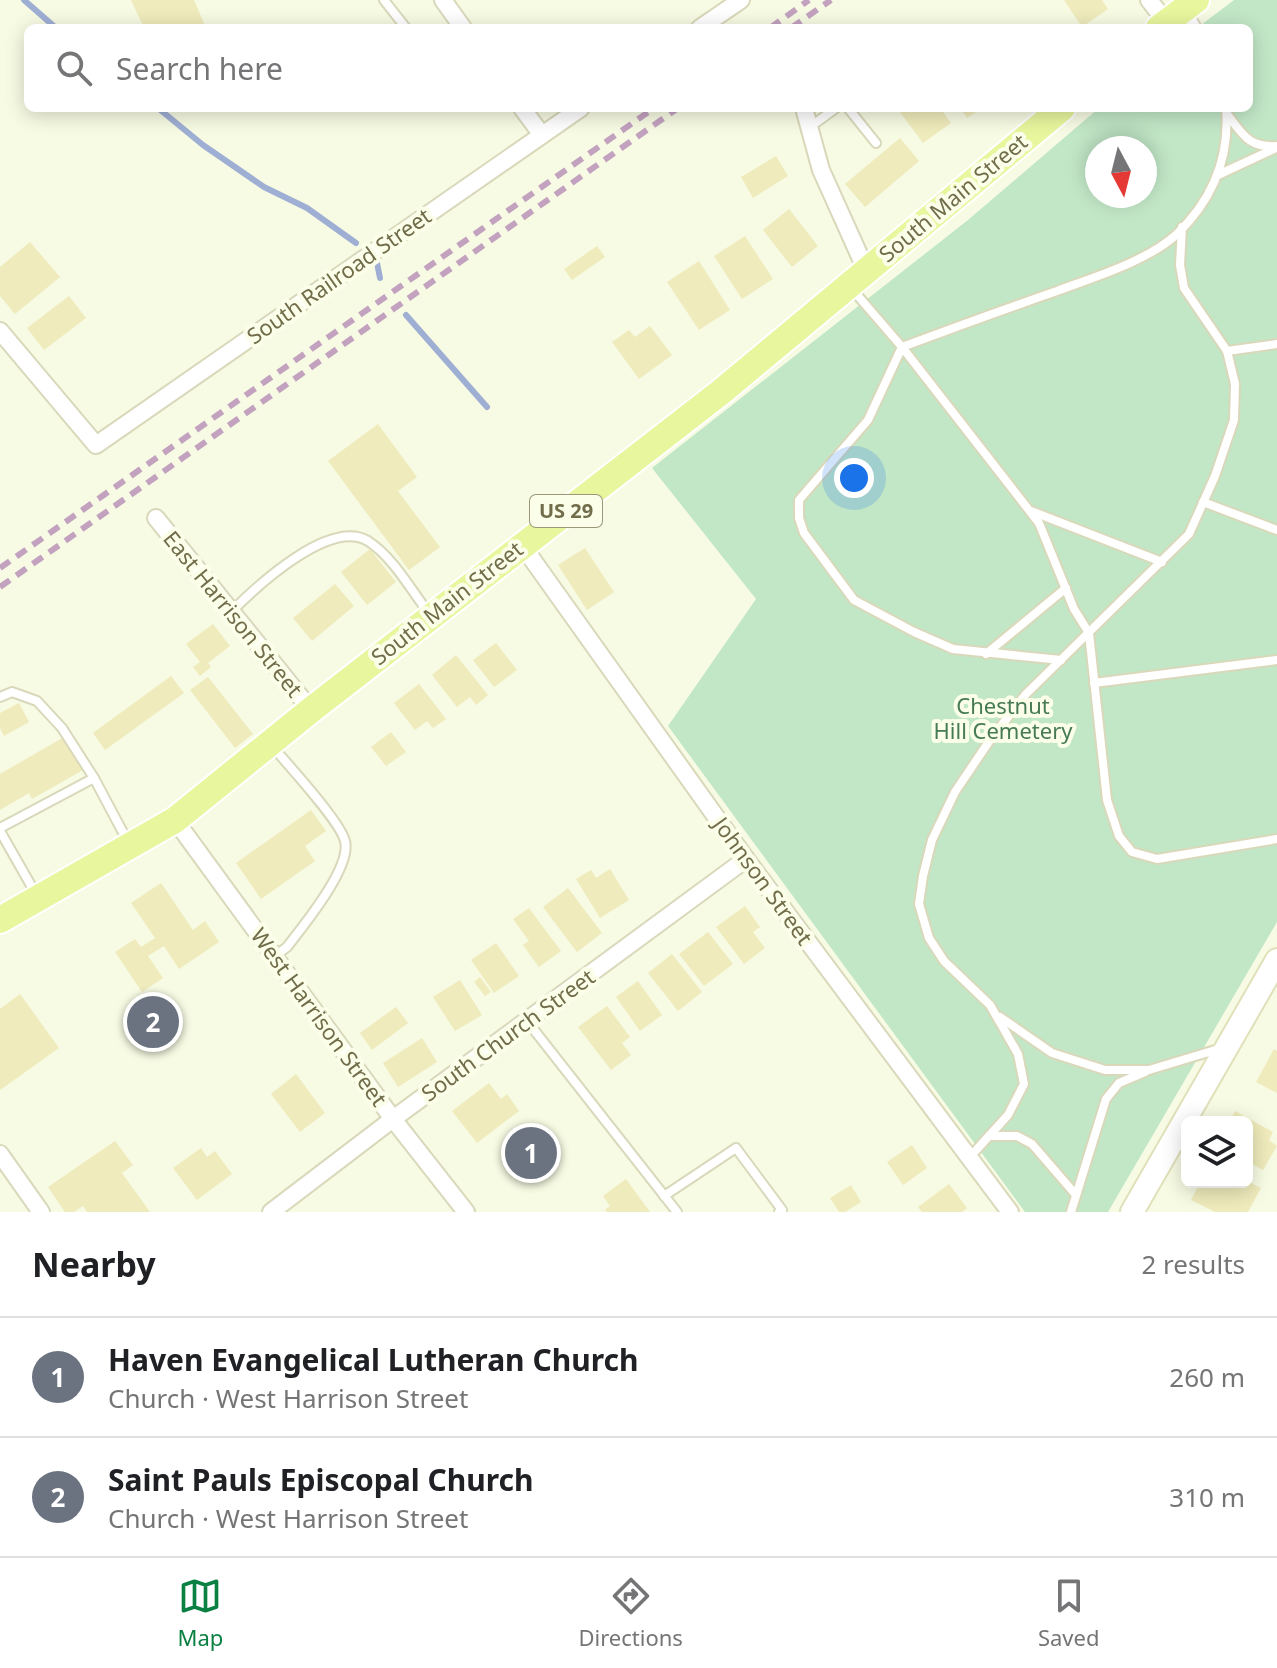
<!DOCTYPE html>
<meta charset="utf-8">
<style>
:root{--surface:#fff;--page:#f2f2f2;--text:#202124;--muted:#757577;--line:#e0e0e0;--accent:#0b8043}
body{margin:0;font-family:"Noto Sans",sans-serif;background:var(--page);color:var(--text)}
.controls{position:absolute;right:24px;bottom:24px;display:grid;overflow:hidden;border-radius:12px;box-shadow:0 4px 20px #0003}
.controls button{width:72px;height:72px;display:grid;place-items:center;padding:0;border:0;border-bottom:2px solid var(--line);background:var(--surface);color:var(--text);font:40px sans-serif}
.compass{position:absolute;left:1085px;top:136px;width:72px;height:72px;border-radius:50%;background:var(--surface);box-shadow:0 4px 20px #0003;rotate:173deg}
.you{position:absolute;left:854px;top:478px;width:28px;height:28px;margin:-20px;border:6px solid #fff;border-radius:50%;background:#1a73e8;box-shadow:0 0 0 12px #1a73e833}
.badge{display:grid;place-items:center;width:52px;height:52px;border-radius:50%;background:var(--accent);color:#fff;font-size:26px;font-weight:700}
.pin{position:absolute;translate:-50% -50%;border:4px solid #fff;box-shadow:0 2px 8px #0006}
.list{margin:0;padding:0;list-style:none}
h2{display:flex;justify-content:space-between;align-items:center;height:104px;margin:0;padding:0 32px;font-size:34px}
h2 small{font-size:26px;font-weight:400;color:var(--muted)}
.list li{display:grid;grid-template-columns:52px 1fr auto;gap:24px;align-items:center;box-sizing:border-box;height:120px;padding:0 32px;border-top:2px solid var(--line)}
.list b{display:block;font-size:30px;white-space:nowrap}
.list p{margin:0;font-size:26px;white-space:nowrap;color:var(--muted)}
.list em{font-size:26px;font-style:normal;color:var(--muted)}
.icon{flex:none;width:44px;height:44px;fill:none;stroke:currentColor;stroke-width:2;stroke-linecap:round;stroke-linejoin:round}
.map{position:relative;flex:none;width:1277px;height:1212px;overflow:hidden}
.search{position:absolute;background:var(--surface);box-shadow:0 4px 20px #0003;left:24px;right:24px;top:24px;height:88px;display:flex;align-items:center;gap:20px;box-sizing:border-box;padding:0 28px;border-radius:12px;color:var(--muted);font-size:30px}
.sheet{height:344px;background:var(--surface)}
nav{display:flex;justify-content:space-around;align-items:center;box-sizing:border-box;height:112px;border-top:2px solid var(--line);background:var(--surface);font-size:22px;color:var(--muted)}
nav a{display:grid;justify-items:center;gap:4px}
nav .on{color:var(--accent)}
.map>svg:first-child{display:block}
.green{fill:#c2e7c7;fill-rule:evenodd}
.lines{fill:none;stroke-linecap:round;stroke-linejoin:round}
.stream{stroke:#9fafd4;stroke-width:6}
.building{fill:#efebbc}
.lane-casing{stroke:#d9d8ba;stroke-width:12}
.street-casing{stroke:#d9d8ba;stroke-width:20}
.secondary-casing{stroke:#e0e0ba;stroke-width:26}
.primary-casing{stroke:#fff;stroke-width:30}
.lane{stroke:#fff;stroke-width:8}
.street{stroke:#fff;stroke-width:16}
.secondary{stroke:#fff;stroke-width:22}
.primary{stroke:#e8f69e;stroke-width:26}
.rail{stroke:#c3a2c0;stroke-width:6;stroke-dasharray:12 8;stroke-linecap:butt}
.labels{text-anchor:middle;stroke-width:8;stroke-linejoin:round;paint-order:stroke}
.shield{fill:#fbfee8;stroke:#9a9879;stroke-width:2}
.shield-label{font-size:20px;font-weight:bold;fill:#716d4a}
.street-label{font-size:22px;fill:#716d4a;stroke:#fbfee8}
.park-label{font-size:22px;fill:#467b54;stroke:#fbfee8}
</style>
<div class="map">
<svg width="1277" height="1212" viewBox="0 0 1277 1212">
<rect width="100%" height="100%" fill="#f7fbe3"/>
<path class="green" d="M1234,0h43v922l-169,290h-83l-357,-486 88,-127 -104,-131 316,-248 131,-112h150v-80h-52zM1097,148h48v48h-48z"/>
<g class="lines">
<g class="stream">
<path d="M24,0l32,28"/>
<path d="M158,108l45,37 61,42 43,21 49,35"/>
<path d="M377,263l3,15"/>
<path d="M406,315l81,92"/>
</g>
</g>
<g class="building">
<path d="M131,0h63l12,28h-62z"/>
<path d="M1064,0h38l6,9 -26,18z"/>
<path d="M897,108h43l11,15 -28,20z"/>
<path d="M960,108h22l-15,10z"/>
<path d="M900,138l19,23 -54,46 -20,-23z"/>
<path d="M776,156l12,20 -35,22 -12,-21z"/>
<path d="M789,209l29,37 -26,21 -29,-37z"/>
<path d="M745,236l28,43 -31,20 -28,-43z"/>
<path d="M30,242l30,35 -45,37 -15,-18v-29z"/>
<path d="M597,246l8,11 -33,23 -8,-11z"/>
<path d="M699,261l31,49 -31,20 -32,-48z"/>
<path d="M69,296l17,22 -42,32 -17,-22z"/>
<path d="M650,326l22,29 -33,24 -27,-37 17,-12 6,7z"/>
<path d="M378,424l39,53 -19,14 42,56 -31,23 -81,-109z"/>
<path d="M585,548l29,44 -27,18 -29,-45z"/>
<path d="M370,549l26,33 -29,23 -26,-33z"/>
<path d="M335,584l19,22 -42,35 -19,-23z"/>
<path d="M213,624l17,22 -22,17 3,4 -11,9 -7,-9 7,-5 -14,-18z"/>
<path d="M496,643l21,27 -23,17 -21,-27z"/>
<path d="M456,655l32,40 -12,10 -6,-8 -13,10 -25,-32z"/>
<path d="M171,676l13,17 -79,57 -12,-17z"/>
<path d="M208,677l45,57 -18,14 -45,-58z"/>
<path d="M419,684l27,35 -13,9 -6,-7 -12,9 -21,-27z"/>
<path d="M19,703l10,19 -25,14 -4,-8v-15z"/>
<path d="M391,732l15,20 -20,14 -15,-19z"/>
<path d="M64,737l19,33 -51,29 -3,-6 -29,17v-36z"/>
<path d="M311,810l15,21 -21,15 10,15 -54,38 -25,-36z"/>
<path d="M610,869l19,31 -29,18 -24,-39 15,-9 5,8z"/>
<path d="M161,883l32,47 12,-9 14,21 -40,27 -15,-23 -16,10 15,22 -21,14 -27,-40 20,-13 6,8 14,-9 -24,-35z"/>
<path d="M568,888l34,45 -25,19 -34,-45z"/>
<path d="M745,906l15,21 -7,5 12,16 -21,16 -28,-37z"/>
<path d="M529,908l32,43 -22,16 -16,-22 6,-4 -16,-22z"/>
<path d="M708,932l25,32 -29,22 -25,-32z"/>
<path d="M496,943l23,33 -25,17 -23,-33z"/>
<path d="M672,954l30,38 -24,19 -30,-38z"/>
<path d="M480,977l11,15 -6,4 -11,-14z"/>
<path d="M460,980l22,35 -27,16 -22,-34z"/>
<path d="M638,981l24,34 -22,16 -24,-34z"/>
<path d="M20,994l39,54 -59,42v-81z"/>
<path d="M607,1006l23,31 -8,6 9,12 -20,15 -33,-43z"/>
<path d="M396,1007l12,16 -36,27 -12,-17z"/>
<path d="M422,1038l15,24 -39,25 -15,-24z"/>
<path d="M1274,1049l3,2v42l-21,-11z"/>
<path d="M296,1074l29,39 -25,19 -29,-38z"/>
<path d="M489,1083l12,16 6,-5 12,17 -42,32 -25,-32z"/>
<path d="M1235,1111l38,21 -4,8 8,6 -14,24 -16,-9v-39h-18z"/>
<path d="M115,1141l18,24 -11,8 28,39h-63l-4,-6 -9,6h-9l-17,-25z"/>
<path d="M912,1145l15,23 -24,17 -16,-23z"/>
<path d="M201,1148l6,9 8,-6 17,23 -35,26 -24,-32z"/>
<path d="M626,1179l24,33h-43l-2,-2 5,-4 -7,-10z"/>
<path d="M1247,1181l14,7 -13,24h-33l-24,-12 9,-18z"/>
<path d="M949,1184l18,24 -5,4h-40l-4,-5z"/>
<path d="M851,1185l10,17 -16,10h-6l-9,-14z"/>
</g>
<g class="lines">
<defs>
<g id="lane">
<path d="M384,0l22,28"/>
<path d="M1188,12l9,16"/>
<path d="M848,108l28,35"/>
<path d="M1227,114c16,21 22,34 50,32"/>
<path d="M810,127l26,-19"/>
<path d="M1218,175l58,-27"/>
<path d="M852,289l50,58 137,176 35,86 15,24 18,167 12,36 13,16 25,7 120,-20"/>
<path d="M1227,351l50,-7"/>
<path d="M1203,502l74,28"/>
<path d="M1031,511l131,51"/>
<path d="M232,611c25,-25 98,-93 136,-70 25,16 43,49 60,71"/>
<path d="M986,654l80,-66"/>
<path d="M1061,660l-108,-11 -39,-17 -60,-32 -50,-67 -5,-15v-18l69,-80 34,-73c51,-19 103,-38 155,-56 37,-14 91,-30 120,-57 36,-35 53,-78 49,-126"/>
<path d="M1094,683l183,-23"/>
<path d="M0,697l12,-5 25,9 25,27 32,50"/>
<path d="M273,747c16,19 67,74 72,94 7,26 -42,85 -58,106l-12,9"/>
<path d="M0,828l94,-50 34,64"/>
<path d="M0,831l37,65"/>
<path d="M1000,1017l52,36 53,17h44l73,-22"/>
<path d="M527,1021l150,191"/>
<path d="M989,1136h28l15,8 44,51"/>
<path d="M969,1158l39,-43 16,-31 -6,-30 -28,-49 -46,-44 -15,-23 -10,-34 4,-28 9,-36 23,-48 35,-52 36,-46 163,-160 26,-58 19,-56 1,-36 -8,-33 -43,-63 -4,-23 2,-38"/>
<path d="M664,1196l72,-48 46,62 -3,2"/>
<path d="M1071,1212l35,-113 13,-16 26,-11"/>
</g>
<g id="street">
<path d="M443,0l20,28"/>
<path d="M1149,0l17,22"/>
<path d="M700,28l41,-28"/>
<path d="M522,108l20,27"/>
<path d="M804,108l17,62 45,100"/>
<path d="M0,331l96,114 485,-337"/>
<path d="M156,518l155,192"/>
<path d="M522,545l224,314 264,353"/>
<path d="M175,820l218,299 73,93"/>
<path d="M0,1154l41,58"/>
<path d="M271,1212l122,-93 353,-260"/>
</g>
<path id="secondary" d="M1132,1212l145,-252"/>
<g id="primary">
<path d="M1159,28l37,-28"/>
<path d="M0,920l175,-100 136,-110 410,-318 341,-284"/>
</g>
</defs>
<use href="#lane" class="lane-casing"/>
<use href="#street" class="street-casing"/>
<use href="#secondary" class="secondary-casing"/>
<use href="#primary" class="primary-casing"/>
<use href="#lane" class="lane"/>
<use href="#street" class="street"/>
<use href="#secondary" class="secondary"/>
<use href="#primary" class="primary"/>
<g class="rail">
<path d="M770,28l39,-28"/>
<path d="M791,28l40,-28"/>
<path d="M0,568l654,-460"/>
<path d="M0,587l678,-479"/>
</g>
</g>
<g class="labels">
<rect class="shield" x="530" y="495" width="72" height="32" rx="6"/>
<g class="shield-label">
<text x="566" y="518">US 29</text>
</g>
<g class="street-label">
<text transform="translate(953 198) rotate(-40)" y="8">South Main Street</text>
<text transform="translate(339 276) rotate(-35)" y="8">South Railroad Street</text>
<text transform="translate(447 603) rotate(-38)" y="8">South Main Street</text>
<text transform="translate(233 614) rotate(51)" y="8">East Harrison Street</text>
<text transform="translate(763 881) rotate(54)" y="8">Johnson Street</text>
<text transform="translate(319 1017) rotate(54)" y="8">West Harrison Street</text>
<text transform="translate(508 1035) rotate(-36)" y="8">South Church Street</text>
</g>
<g class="park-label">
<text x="1003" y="714">Chestnut<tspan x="1003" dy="25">Hill Cemetery</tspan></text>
</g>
</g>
</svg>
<div class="controls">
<button><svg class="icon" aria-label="layers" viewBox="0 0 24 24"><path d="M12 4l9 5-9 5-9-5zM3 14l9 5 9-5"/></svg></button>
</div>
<svg class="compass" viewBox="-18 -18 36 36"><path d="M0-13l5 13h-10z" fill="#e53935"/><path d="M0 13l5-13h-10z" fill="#757577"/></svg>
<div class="you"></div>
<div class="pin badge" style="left:531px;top:1153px;background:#6b7280">1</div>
<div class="pin badge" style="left:153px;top:1022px;background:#6b7280">2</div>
<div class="search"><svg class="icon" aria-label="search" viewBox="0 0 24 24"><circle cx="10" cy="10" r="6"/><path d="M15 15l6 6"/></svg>Search here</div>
</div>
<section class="sheet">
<h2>Nearby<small>2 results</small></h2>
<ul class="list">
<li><span class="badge" style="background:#6b7280">1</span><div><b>Haven Evangelical Lutheran Church</b><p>Church · West Harrison Street</p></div><em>260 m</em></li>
<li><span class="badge" style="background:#6b7280">2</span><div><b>Saint Pauls Episcopal Church</b><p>Church · West Harrison Street</p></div><em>310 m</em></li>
</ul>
</section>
<nav>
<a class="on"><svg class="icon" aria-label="map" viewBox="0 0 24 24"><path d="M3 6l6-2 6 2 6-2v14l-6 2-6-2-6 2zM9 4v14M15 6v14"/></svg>Map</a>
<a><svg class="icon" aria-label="directions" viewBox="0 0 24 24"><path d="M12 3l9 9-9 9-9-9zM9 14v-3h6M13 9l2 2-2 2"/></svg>Directions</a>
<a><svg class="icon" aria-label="saved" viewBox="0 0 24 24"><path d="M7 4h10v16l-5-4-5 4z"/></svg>Saved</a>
</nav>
